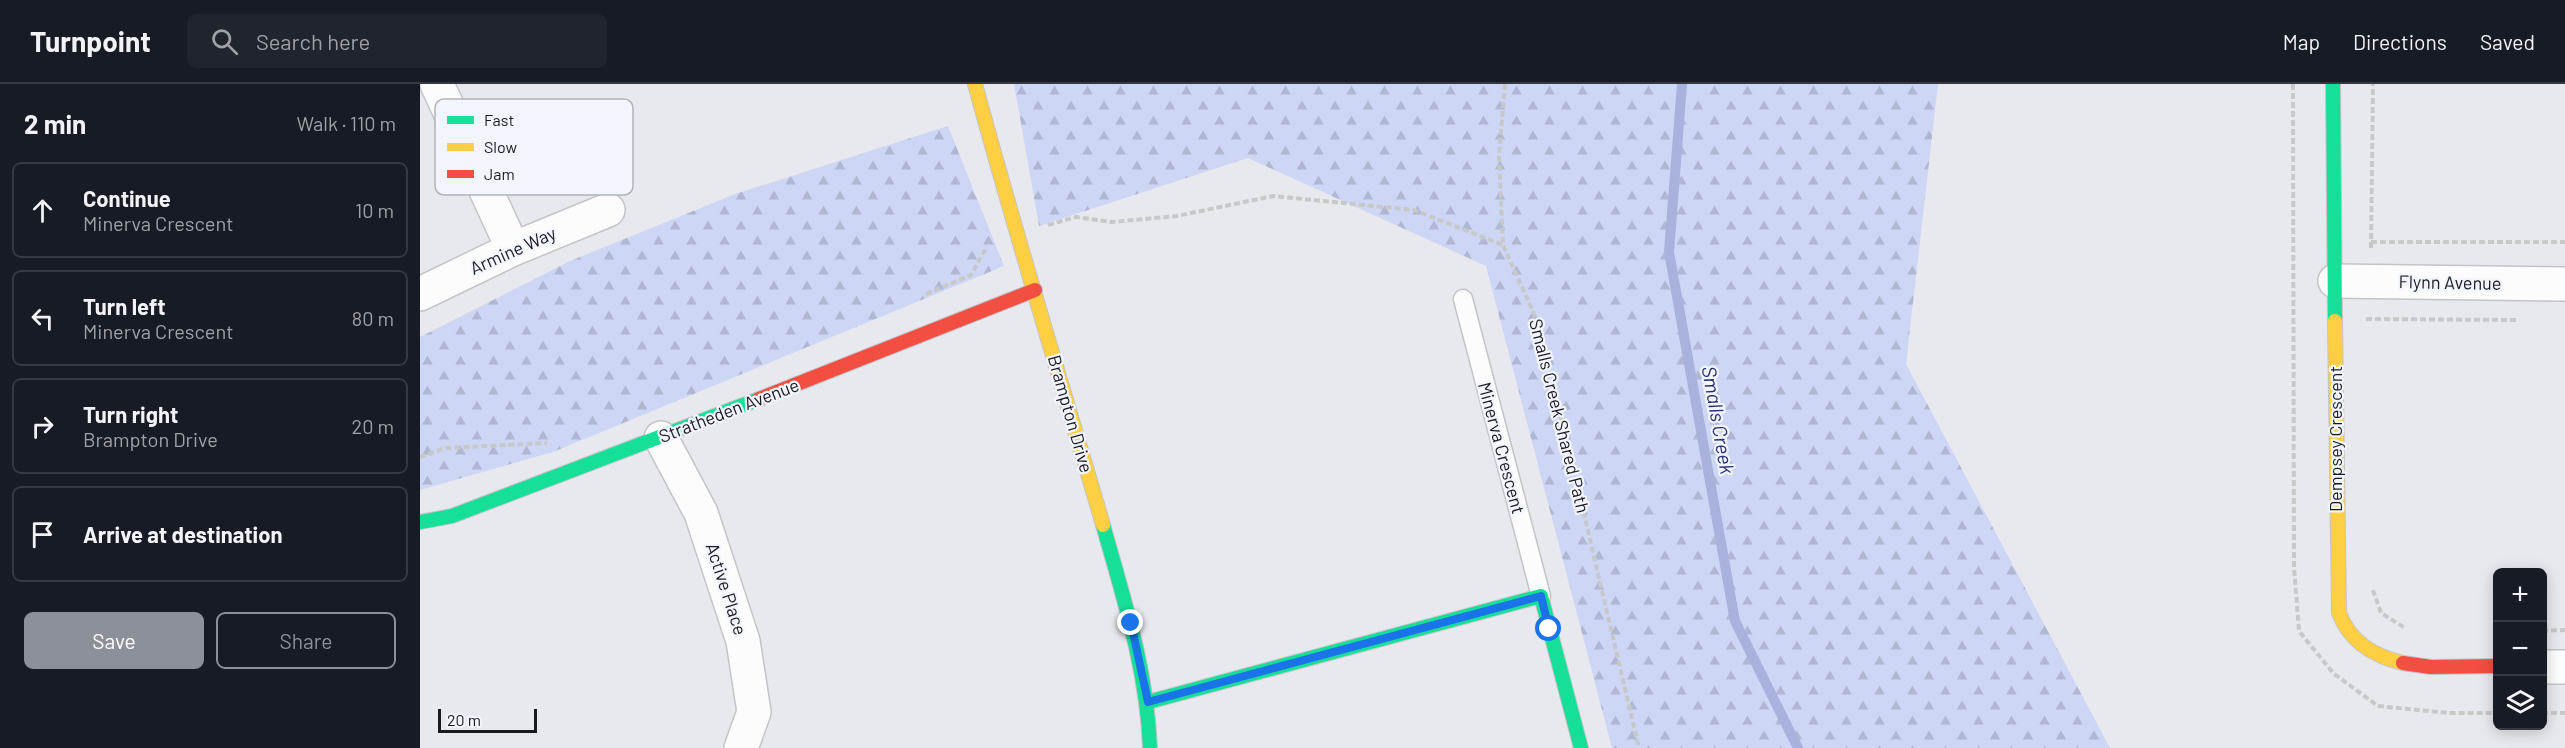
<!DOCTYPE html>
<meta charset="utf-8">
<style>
:root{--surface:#171b24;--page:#20242c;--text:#f1f3f6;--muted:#9ea1a6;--line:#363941;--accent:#8c9099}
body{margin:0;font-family:Barlow,sans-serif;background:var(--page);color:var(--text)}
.controls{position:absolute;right:18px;bottom:18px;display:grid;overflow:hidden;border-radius:9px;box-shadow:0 3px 15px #0003}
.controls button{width:54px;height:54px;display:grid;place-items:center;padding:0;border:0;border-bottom:2px solid var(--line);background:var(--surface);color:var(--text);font:30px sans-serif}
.scale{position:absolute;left:18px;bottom:15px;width:99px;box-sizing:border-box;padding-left:6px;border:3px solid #191a1e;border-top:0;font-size:16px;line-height:21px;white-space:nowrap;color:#191a1e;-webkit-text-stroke:4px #f2f5fd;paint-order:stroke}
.stop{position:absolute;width:18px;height:18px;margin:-14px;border:4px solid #1a73e8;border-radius:50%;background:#fff}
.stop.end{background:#1a73e8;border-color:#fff;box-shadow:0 2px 6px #0008}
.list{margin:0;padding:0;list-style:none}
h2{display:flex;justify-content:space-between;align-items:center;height:78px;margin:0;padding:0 24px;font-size:26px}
h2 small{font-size:20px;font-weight:400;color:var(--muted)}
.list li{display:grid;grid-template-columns:39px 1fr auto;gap:18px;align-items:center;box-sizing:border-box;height:96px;margin:0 12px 12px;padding:0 12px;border:2px solid var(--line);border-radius:9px}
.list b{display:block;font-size:22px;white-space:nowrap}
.list p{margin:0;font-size:20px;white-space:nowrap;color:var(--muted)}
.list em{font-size:20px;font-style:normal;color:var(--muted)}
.actions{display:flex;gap:12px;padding:18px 24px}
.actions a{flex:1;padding:14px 0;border:2px solid var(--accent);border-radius:9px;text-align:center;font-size:21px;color:var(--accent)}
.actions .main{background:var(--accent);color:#fff}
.icon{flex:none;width:33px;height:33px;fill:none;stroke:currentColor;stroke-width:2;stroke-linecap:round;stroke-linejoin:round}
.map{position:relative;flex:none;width:2145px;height:664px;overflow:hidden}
header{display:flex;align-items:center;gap:36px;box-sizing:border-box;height:84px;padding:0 30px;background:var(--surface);border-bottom:2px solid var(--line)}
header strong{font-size:28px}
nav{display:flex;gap:33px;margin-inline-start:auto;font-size:21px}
.search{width:420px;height:54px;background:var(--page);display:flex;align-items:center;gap:15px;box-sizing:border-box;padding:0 21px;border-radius:9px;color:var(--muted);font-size:22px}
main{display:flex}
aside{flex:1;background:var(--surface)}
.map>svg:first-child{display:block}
.forest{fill:url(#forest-firs)}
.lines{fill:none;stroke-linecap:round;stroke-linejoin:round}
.stream{stroke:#a8b2dd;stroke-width:10}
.lane-casing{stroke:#c3c4c8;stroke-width:21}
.street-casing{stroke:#c3c4c8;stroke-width:36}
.fast-casing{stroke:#c3c4c8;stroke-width:16}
.slow-casing{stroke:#c3c4c8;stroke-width:16}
.jam-casing{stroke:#c3c4c8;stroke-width:16}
.path{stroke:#c7c8ca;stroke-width:4;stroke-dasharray:6 3;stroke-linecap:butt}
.lane{stroke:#fcfcfc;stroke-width:18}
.street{stroke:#fcfcfc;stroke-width:33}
.fast{stroke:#16e098;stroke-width:14}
.slow{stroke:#ffcf43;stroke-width:14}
.jam{stroke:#f24e42;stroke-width:14}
.route{stroke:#1a73e8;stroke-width:8}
.labels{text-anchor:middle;stroke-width:4.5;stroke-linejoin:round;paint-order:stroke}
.street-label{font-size:18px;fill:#191a1e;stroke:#f2f5fd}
.water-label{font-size:20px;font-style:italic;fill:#263075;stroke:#f2f5fd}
.key{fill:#f2f5fd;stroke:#b1b3ba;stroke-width:1.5}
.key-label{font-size:16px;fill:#191a1e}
</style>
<header>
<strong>Turnpoint</strong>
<div class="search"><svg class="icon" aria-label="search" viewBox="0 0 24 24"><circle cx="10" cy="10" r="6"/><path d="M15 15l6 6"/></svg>Search here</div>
<nav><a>Map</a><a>Directions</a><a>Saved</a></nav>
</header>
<main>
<aside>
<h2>2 min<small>Walk · 110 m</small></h2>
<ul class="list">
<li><svg class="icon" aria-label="ahead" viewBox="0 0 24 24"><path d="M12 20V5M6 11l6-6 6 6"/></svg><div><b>Continue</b><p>Minerva Crescent</p></div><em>10 m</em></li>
<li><svg class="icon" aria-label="left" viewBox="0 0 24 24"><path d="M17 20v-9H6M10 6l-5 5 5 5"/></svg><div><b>Turn left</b><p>Minerva Crescent</p></div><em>80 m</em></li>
<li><svg class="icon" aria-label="right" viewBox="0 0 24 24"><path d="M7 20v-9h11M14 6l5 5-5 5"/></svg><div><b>Turn right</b><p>Brampton Drive</p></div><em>20 m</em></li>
<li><svg class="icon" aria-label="arrive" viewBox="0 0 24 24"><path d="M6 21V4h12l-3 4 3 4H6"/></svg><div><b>Arrive at destination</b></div></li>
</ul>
<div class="actions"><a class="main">Save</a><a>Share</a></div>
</aside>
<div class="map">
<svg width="2145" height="664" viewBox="0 0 2145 664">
<defs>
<pattern id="forest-firs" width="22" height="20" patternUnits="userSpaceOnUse" patternTransform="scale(1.5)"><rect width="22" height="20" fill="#ced6f5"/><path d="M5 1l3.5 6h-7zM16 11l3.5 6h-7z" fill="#b0b7d2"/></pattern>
</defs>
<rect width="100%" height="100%" fill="#e8e9ee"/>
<g class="forest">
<path d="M594,0h924l-32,280 204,384h-498l-126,-482 -238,-108 -209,68z"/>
<path d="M528,42l56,140 -451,186 -133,38v-153l150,-76 165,-67z"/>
</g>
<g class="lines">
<path class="stream" d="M1262,0l-13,168 66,369 63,127"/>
<defs>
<path id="lane" d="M1043,215l78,297"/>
<g id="street">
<path d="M17,0l76,165"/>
<path d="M1915,197l230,3"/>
<path d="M0,210l93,-45 95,-39"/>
<path d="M241,354l40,75 42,128 11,71 -13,36"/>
<path d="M2122,583h23"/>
</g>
<g id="fast">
<path d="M1913,0l2,237"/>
<path d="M0,438l32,-6 307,-117"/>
<path d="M683,441c21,75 44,145 47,223"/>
<path d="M728,618l393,-106 40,152"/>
</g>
<g id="slow">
<path d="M555,0c40,148 85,294 128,441"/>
<path d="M1915,237l4,292c11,29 34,43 64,50"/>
</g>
<g id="jam">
<path d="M339,315l276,-109"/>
<path d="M1983,579l28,4 67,-1"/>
</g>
</defs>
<use href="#lane" class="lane-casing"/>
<use href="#street" class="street-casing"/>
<use href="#fast" class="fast-casing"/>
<use href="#slow" class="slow-casing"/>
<use href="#jam" class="jam-casing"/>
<g class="path">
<path d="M1085,0l-6,72 4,89 37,82 99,421"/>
<path d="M1873,0l1,483 5,64 34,42 45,33 70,7h50"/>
<path d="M628,141l28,-8 36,5 65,-6 96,-20 141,14 89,35"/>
<path d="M1951,158h194"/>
<path d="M1951,164l2,-164"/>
<path d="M506,210l45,-19 15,-27"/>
<path d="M1946,235l152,1"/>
<path d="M0,373l26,-9 101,-5"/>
<path d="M1953,506l8,23 24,15"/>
<path d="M2122,547l23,-1"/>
<path d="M2122,629h23"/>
</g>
<use href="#lane" class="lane"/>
<use href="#street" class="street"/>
<use href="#fast" class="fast"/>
<use href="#slow" class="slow"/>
<use href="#jam" class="jam"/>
</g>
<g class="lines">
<path class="route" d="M711,539l17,79 393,-106 8,33"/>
</g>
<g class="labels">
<g class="street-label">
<text transform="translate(93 167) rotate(-24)" y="6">Armine Way</text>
<text transform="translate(2030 199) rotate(1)" y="6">Flynn Avenue</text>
<text transform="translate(309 327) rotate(-21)" y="6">Stratheden Avenue</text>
<text transform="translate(650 330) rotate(74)" y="6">Brampton Drive</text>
<text transform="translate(1139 332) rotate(76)" y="6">Smalls Creek Shared Path</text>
<text transform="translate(1916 355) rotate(-90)" y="6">Dempsey Crescent</text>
<text transform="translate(1081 364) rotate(75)" y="6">Minerva Crescent</text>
<text transform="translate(306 505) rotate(72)" y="6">Active Place</text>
</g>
<g class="water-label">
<text transform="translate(1298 336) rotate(80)" y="7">Smalls Creek</text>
</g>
</g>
<rect x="15" y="15" width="198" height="96" rx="9" class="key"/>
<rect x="27" y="32" width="27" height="8" fill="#16e098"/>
<rect x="27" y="59" width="27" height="8" fill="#ffcf43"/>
<rect x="27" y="86" width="27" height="8" fill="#f24e42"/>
<g class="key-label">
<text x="64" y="42">Fast</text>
<text x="64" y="69">Slow</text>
<text x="64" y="96">Jam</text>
</g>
</svg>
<div class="controls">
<button>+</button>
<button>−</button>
<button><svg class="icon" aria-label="layers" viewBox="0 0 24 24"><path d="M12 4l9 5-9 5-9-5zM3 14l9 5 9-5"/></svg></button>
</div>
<div class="scale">20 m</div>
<div class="stop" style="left:1129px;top:545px"></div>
<div class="stop end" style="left:711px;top:539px"></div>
</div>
</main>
